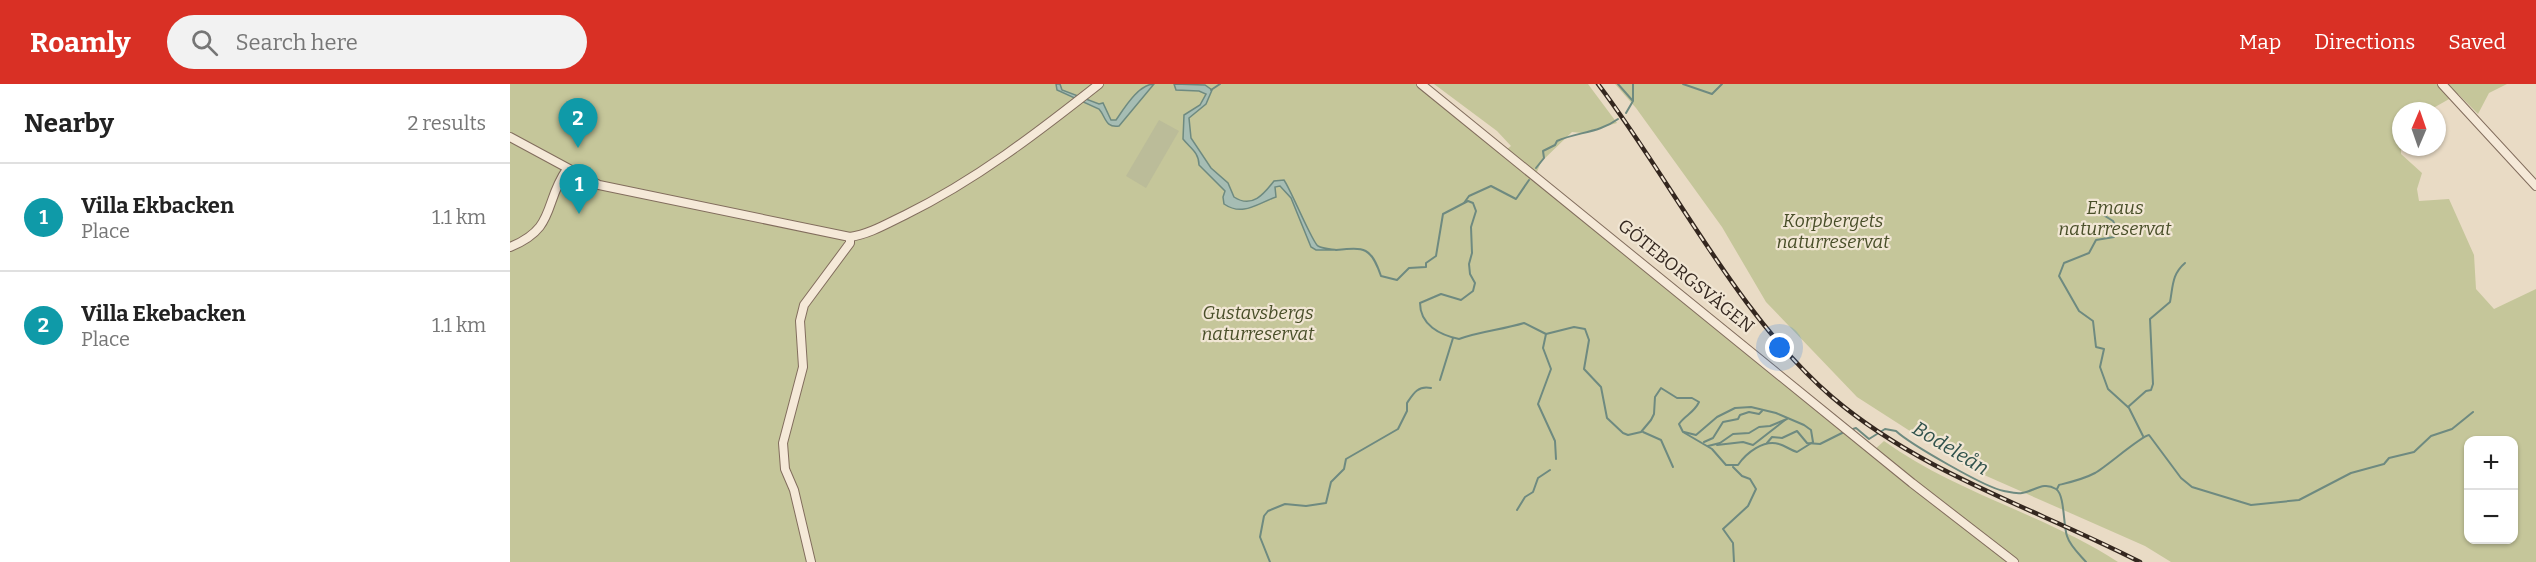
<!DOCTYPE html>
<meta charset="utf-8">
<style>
:root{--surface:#fff;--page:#f2f2f2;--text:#222;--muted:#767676;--line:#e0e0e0;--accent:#d93025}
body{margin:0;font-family:Bitter,serif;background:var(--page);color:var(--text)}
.controls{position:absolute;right:18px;bottom:18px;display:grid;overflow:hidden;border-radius:12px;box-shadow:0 2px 4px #0004}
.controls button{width:54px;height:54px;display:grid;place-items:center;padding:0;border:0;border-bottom:2px solid var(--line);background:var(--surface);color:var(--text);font:30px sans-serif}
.compass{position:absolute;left:1882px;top:18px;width:54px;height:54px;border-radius:50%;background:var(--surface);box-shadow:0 2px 4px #0004;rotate:2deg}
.you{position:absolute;left:1270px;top:264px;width:21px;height:21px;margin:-15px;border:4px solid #fff;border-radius:50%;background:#1a73e8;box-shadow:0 0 0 9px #1a73e833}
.badge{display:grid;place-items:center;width:39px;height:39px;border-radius:50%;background:var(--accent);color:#fff;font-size:20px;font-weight:700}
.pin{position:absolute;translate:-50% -50px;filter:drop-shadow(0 2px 3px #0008)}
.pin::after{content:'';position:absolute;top:32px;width:21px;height:18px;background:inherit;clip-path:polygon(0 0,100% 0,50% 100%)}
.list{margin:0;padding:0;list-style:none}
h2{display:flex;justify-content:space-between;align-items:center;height:78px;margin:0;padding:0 24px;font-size:26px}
h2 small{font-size:20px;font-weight:400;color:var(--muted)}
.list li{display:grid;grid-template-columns:39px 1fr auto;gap:18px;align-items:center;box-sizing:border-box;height:108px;padding:0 24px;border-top:2px solid var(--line)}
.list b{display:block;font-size:22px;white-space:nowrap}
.list p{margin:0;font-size:20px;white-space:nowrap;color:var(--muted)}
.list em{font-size:20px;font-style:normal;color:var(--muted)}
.icon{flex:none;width:33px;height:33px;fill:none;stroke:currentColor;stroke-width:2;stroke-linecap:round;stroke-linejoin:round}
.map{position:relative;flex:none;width:2026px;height:478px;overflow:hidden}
header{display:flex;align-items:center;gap:36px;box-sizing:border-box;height:84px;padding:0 30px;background:var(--accent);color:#fff}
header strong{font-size:28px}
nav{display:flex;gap:33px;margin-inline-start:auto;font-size:21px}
.search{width:420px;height:54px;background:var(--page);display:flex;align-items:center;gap:15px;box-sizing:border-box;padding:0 21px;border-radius:33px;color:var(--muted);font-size:22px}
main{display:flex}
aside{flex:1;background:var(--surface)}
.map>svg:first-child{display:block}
.green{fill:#c5c69a;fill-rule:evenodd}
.cemetery{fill:#bbbc99}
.water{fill:#a6bdb4;stroke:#6e8a80;stroke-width:1.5}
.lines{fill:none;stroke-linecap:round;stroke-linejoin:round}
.stream{stroke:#6e8a80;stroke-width:2}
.minor-casing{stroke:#826d5d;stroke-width:10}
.minor{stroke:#f5e9d8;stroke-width:8}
.rail-casing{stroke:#34271f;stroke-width:4.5}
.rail{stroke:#f1e6d4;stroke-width:2;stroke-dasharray:7;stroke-linecap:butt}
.labels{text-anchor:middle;stroke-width:4.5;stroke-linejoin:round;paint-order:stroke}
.park-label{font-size:18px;font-style:italic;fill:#484e28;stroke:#f1e6d4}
.street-label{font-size:18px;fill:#34271f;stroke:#f1e6d4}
.water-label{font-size:20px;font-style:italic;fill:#30524c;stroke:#f1e6d4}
</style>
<header>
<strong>Roamly</strong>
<div class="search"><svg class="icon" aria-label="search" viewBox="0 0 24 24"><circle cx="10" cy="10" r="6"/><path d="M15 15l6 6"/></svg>Search here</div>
<nav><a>Map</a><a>Directions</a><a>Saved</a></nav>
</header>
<main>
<aside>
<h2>Nearby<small>2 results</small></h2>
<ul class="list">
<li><span class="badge" style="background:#0f9aa8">1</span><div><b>Villa Ekbacken</b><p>Place</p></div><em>1.1 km</em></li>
<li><span class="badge" style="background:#0f9aa8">2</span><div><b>Villa Ekebacken</b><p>Place</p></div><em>1.1 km</em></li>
</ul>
</aside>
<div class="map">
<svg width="2026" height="478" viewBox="0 0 2026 478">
<rect width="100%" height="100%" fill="#e9dbc5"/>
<g class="green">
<path d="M0,0h910l82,69 9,-7 -14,-15 -63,-47h154l29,39 -35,10 -10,-1 -31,30 -7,17 338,273 12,-11c72,52 160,73 234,121h-1608z"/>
<path d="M1105,0h892l-18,9 -11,21 -20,-20 -30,17h-27v43l21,19 -5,16 2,12 30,-2 25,56 2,34 18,20 42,-20v273h-365l-26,-16 -179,-79 -109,-70 -91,-95 -44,-75 -86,-119zM1958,356h46v100h-46z"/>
</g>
<path class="cemetery" d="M649,36l20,11 -33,57 -20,-12z"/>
<g class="water">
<path d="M546,0h4l2,6 37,14 4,-1 8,17h5c9,-13 23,-36 38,-36l-35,42c-14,2 -13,-9 -20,-17l-42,-19z"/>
<path d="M664,0l31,1 7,5 -6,14 -17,14 2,20 20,30 17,15 6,14c18,12 30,-3 40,-16l10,-1c7,10 29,64 34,66 5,3 13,3 19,4h-21l-5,-3 -20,-49 -11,-12 -5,1 1,10c-18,6 -33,20 -52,7l-1,-7 2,-6 -26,-26c0,-13 -9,-17 -16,-26l1,-24 16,-10 6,-11 -7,-3 -23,-1z"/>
</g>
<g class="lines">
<g class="stream">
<path d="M1108,0l14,16"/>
<path d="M1173,0l29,10 10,-10"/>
<path d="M701,6l9,-6"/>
<path d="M1116,29l7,-12v-17"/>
<path d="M1026,84l8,-10 -1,-7 12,-6 2,-4c20,-9 42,-8 61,-22"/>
<path d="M954,119l5,-7 22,-10 25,13 13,-19"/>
<path d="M1579,122l24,15 5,11 -4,5 -18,3 -7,13 -25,10 -5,13 20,35 14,10 3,26 8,2 -4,18 8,22 21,19 14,28"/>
<path d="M826,166c29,-3 35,-3 45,26l16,4 12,-12 17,-1v-4l10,-7 7,-42 25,-13 5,2 3,8 -5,16 1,26 -3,11 1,10 5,9 -2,8 -12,9 -20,-6 -21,9c0,22 20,32 39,36 22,-8 42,-9 65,-16l22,11 28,-7 11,2 4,11 -5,29 17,18 6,31 16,15 5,2 13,-3 10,-12 3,-6 1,-17 6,-9 16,10h15l7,4c-5,11 -14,13 -20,22l4,8 29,17 14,16h12c8,-12 26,-26 41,-21 7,2 11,6 18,8l16,-10"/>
<path d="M1036,250l-3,14 8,21 -13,35 17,37 1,18"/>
<path d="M930,296l13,-42"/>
<path d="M1618,323l18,-16 5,-1 2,-6 -3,-65 20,-17c3,-16 2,-28 15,-39"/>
<path d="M1340,346l6,-2 13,11 16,-10 11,2c14,13 90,57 108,60 5,1 12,3 18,2 13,-2 21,-12 34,-4 9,6 7,36 11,47 3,10 13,19 19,26"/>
<path d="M1133,348l18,8 12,27"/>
<path d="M1174,348l12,3 21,-18 18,-9 16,-1 25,6 28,12 7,5 2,12"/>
<path d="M1194,358l9,-4 10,-16 15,-3 2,-4 9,-3 10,2 3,-3"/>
<path d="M1257,359l5,-6 10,1 15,-7 10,12 13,1 24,-12"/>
<path d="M1207,361l26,-3 10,3 32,-25"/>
<path d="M1198,362l12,-3 13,-9 16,-1 10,-6 11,-1 17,-7"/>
<path d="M1223,383l9,9 8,3 6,10 -8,17 -25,23 10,14 1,19"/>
<path d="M1547,405l2,-4c12,-3 25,-6 36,-12 11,-6 46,-37 54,-38l32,43 11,9 59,18 48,-5 52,-27 33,-9 5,-6 25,-6 17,-16 21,-7 21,-17"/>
<path d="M1007,426l8,-13 8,-5 5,-14 12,-8"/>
<path d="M760,478l-10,-25 4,-21 4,-5 17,-7 21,2 20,-3 5,-21 13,-13 2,-10 52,-30 9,-18v-8c6,-9 11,-18 24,-15"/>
</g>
<defs>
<g id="minor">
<path d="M911,0l491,399 102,79"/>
<path d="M1932,0l94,102"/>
<path d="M0,53l89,48 251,52c20,-3 38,-14 55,-22 71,-35 132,-82 194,-131"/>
<path d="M0,163c47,-19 33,-44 57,-78"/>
<path d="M301,478l-17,-72 -9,-21 -2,-26 20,-76 -3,-46 4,-16 46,-62v-6"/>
</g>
</defs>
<use href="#minor" class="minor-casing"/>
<use href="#minor" class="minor"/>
<defs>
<path id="rail" d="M1088,0c75,99 140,232 234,313 89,76 205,112 308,165"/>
</defs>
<use href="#rail" class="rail-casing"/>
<use href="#rail" class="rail"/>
</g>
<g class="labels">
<g class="park-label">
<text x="1605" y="130">Emaus<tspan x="1605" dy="21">naturreservat</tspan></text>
<text x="1323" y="143">Korpbergets<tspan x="1323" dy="21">naturreservat</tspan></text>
<text x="748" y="235">Gustavsbergs<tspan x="748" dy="21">naturreservat</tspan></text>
</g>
<g class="street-label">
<text transform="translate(1176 192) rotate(39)" y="6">GÖTEBORGSVÄGEN</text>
</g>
<g class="water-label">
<text transform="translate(1441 364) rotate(31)" y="7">Bodeleån</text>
</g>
</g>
</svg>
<div class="controls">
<button>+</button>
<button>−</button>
</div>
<svg class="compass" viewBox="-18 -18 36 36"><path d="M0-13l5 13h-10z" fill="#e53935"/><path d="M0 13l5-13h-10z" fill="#767676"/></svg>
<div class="you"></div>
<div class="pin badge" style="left:69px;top:130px;background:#0f9aa8">1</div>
<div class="pin badge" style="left:68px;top:64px;background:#0f9aa8">2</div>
</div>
</main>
